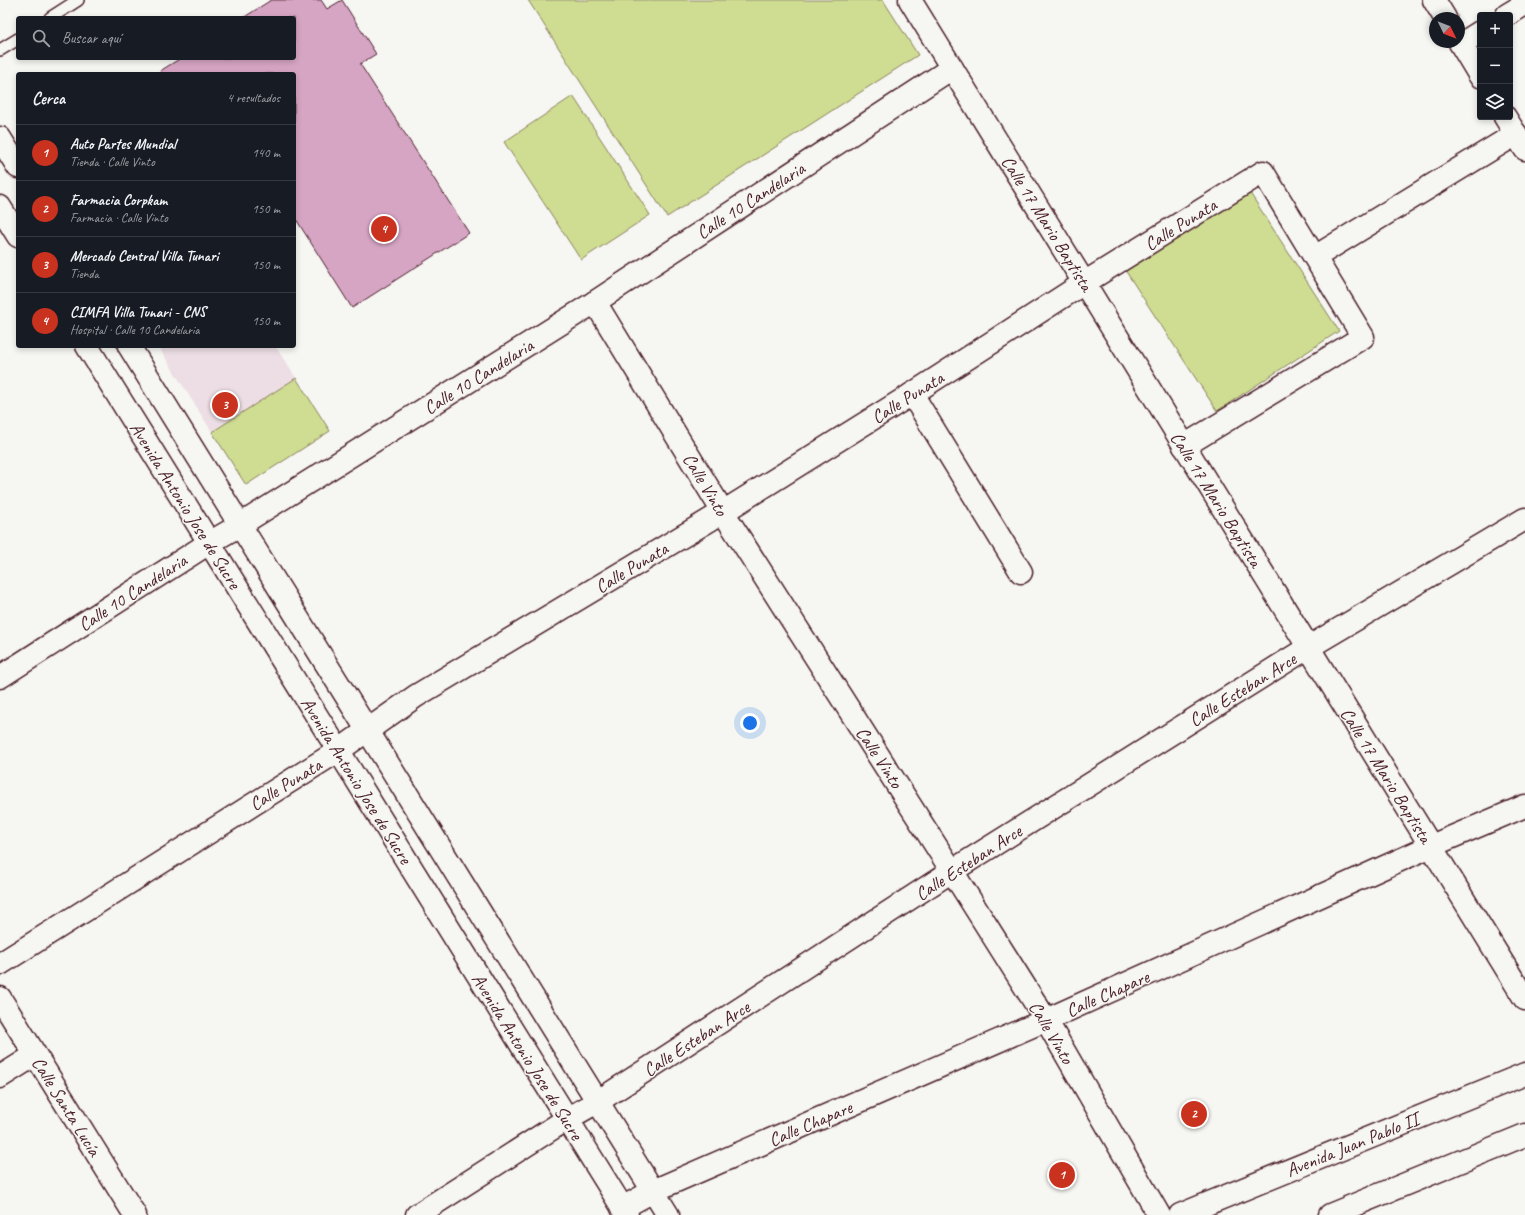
<!DOCTYPE html>
<html lang="es">
<meta charset="utf-8">
<style>
:root{--surface:#171b24;--page:#242831;--text:#f1f3f6;--muted:#9ea1a6;--line:#363941;--accent:#c8321e}
body{margin:0;font-family:Caveat,sans-serif;background:var(--page);color:var(--text)}
.controls{position:absolute;right:12px;top:12px;display:grid;overflow:hidden;border-radius:4px;box-shadow:0 2px 6px #0003}
.controls button{width:36px;height:36px;display:grid;place-items:center;padding:0;border:0;border-bottom:1px solid var(--line);background:var(--surface);color:var(--text);font:20px sans-serif}
.compass{position:absolute;left:1429px;top:12px;width:36px;height:36px;border-radius:50%;background:var(--surface);box-shadow:0 2px 6px #0003;rotate:133deg}
.you{position:absolute;left:750px;top:723px;width:14px;height:14px;margin:-10px;border:3px solid #fff;border-radius:50%;background:#1a73e8;box-shadow:0 0 0 6px #1a73e833}
.badge{display:grid;place-items:center;width:26px;height:26px;border-radius:50%;background:var(--accent);color:#fff;font-size:13px;font-weight:700}
.pin{position:absolute;translate:-50% -50%;border:2px solid #fff;box-shadow:0 1px 4px #0006}
.list{margin:0;padding:0;list-style:none}
h2{display:flex;justify-content:space-between;align-items:center;height:52px;margin:0;padding:0 16px;font-size:17px}
h2 small{font-size:13px;font-weight:400;color:var(--muted)}
.list li{display:grid;grid-template-columns:26px 1fr auto;gap:12px;align-items:center;box-sizing:border-box;height:56px;padding:0 16px;border-top:1px solid var(--line)}
.list b{display:block;font-size:15px;white-space:nowrap}
.list p{margin:0;font-size:13px;white-space:nowrap;color:var(--muted)}
.list em{font-size:13px;font-style:normal;color:var(--muted)}
.icon{flex:none;width:22px;height:22px;fill:none;stroke:currentColor;stroke-width:2;stroke-linecap:round;stroke-linejoin:round}
.map{position:relative;flex:none;width:1525px;height:1215px;overflow:hidden}
.search{position:absolute;background:var(--surface);box-shadow:0 2px 6px #0003;left:16px;top:16px;width:280px;height:44px;display:flex;align-items:center;gap:10px;box-sizing:border-box;padding:0 14px;border-radius:4px;color:var(--muted);font-size:15px}
.panel{position:absolute;background:var(--surface);box-shadow:0 2px 6px #0003;left:16px;top:72px;width:280px;height:276px;border-radius:4px}
.map>svg:first-child{display:block}
.built{fill:#ecdee4}
.green{fill:#cedd91;stroke:#8c7e5e}
.building{fill:#d6a5c4;stroke:#4a1f2b}
.lines{fill:none;stroke-linecap:round;stroke-linejoin:round}
.service-casing{stroke:#4a1f2b;stroke-width:14}
.minor-casing{stroke:#4a1f2b;stroke-width:25}
.secondary-casing{stroke:#4a1f2b;stroke-width:25}
.trunk-casing{stroke:#4a1f2b;stroke-width:25}
.service{stroke:#f6f6f2;stroke-width:11}
.minor{stroke:#f6f6f2;stroke-width:22}
.secondary{stroke:#f6f6f2;stroke-width:22}
.trunk{stroke:#f6f6f2;stroke-width:22}
.labels{text-anchor:middle;stroke-width:3;stroke-linejoin:round;paint-order:stroke}
.street-label{font-size:19px;fill:#4a1f2b;stroke:#f6f6f2}
</style>
<div class="map">
<svg width="1525" height="1215" viewBox="0 0 1525 1215">
<rect width="100%" height="100%" fill="#f6f6f2"/>
<filter id="ink" filterUnits="userSpaceOnUse"><feTurbulence type="fractalNoise" baseFrequency=".025" numOctaves="2"/><feDisplacementMap in="SourceGraphic" scale="8" xChannelSelector="R" yChannelSelector="G"/><feConvolveMatrix kernelMatrix="1 2 1 2 8 2 1 2 1" color-interpolation-filters="sRGB"/></filter>
<g filter="url(#ink)">
<path class="built" d="M158,346h117l21,32 -84,54z"/>
<g class="green">
<path d="M528,0h355l35,55 -251,162z"/>
<path d="M573,96l77,119 -69,45 -77,-118z"/>
<path d="M1248,190l91,141 -122,80 -92,-141z"/>
<path d="M296,378l34,53 -84,54 -34,-53z"/>
</g>
<path class="building" d="M271,0h50l6,9 15,-9 34,54 -16,10 109,169 -117,75 -58,-92v-142h-132l-2,-3 21,-13h113v-40h-51z"/>
<g class="lines">
<defs>
<g id="service">
<path d="M50,18l28,-18"/>
<path d="M0,50l18,-11"/>
</g>
<g id="minor">
<path d="M910,0l615,999"/>
<path d="M1434,0l11,18"/>
<path d="M1507,15l18,-11"/>
<path d="M1459,41l21,35"/>
<path d="M1461,44l19,-12"/>
<path d="M1505,117l20,32"/>
<path d="M1315,257l201,-123"/>
<path d="M595,302l128,210 229,359 94,149 113,195"/>
<path d="M912,394l109,178"/>
<path d="M0,677l209,-134 31,-18 355,-223 357,-234"/>
<path d="M0,964l338,-213 78,-55 307,-184 189,-118 172,-111 179,-111 100,165 -179,109"/>
<path d="M0,998l135,217"/>
<path d="M0,1077l35,-22"/>
<path d="M622,1208l31,-17 393,-171 385,-174 94,-40"/>
<path d="M417,1215l150,-96 30,-17 355,-231 357,-224 216,-128"/>
</g>
<g id="secondary">
<path d="M0,138l18,29"/>
<path d="M0,207l18,29"/>
<path d="M87,346l540,869"/>
<path d="M129,346l539,869"/>
</g>
<g id="trunk">
<path d="M1180,1215l345,-141"/>
<path d="M1330,1215l195,-80"/>
</g>
</defs>
<use href="#service" class="service-casing"/>
<use href="#minor" class="minor-casing"/>
<use href="#secondary" class="secondary-casing"/>
<use href="#trunk" class="trunk-casing"/>
<use href="#service" class="service"/>
<use href="#minor" class="minor"/>
<use href="#secondary" class="secondary"/>
<use href="#trunk" class="trunk"/>
</g>
</g>
<g class="labels">
<g class="street-label">
<text transform="translate(750 200) rotate(-33)" y="7">Calle 10 Candelaria</text>
<text transform="translate(1048 223) rotate(58)" y="7">Calle 17 Mario Baptista</text>
<text transform="translate(1180 224) rotate(-32)" y="7">Calle Punata</text>
<text transform="translate(478 376) rotate(-32)" y="7">Calle 10 Candelaria</text>
<text transform="translate(907 397) rotate(-32)" y="7">Calle Punata</text>
<text transform="translate(706 484) rotate(59)" y="7">Calle Vinto</text>
<text transform="translate(1217 499) rotate(58)" y="7">Calle 17 Mario Baptista</text>
<text transform="translate(186 505) rotate(58)" y="7">Avenida Antonio Jose de Sucre</text>
<text transform="translate(631 567) rotate(-31)" y="7">Calle Punata</text>
<text transform="translate(132 592) rotate(-33)" y="7">Calle 10 Candelaria</text>
<text transform="translate(1242 689) rotate(-32)" y="7">Calle Esteban Arce</text>
<text transform="translate(880 757) rotate(57)" y="7">Calle Vinto</text>
<text transform="translate(1387 775) rotate(58)" y="7">Calle 17 Mario Baptista</text>
<text transform="translate(357 780) rotate(58)" y="7">Avenida Antonio Jose de Sucre</text>
<text transform="translate(285 784) rotate(-32)" y="7">Calle Punata</text>
<text transform="translate(968 862) rotate(-33)" y="7">Calle Esteban Arce</text>
<text transform="translate(1107 993) rotate(-24)" y="7">Calle Chapare</text>
<text transform="translate(1052 1032) rotate(59)" y="7">Calle Vinto</text>
<text transform="translate(696 1038) rotate(-33)" y="7">Calle Esteban Arce</text>
<text transform="translate(528 1056) rotate(58)" y="7">Avenida Antonio Jose de Sucre</text>
<text transform="translate(67 1106) rotate(58)" y="7">Calle Santa Lucía</text>
<text transform="translate(810 1123) rotate(-23)" y="7">Calle Chapare</text>
<text transform="translate(1352 1144) rotate(-22)" y="7">Avenida Juan Pablo II</text>
</g>
</g>
</svg>
<div class="controls">
<button>+</button>
<button>−</button>
<button><svg class="icon" aria-label="layers" viewBox="0 0 24 24"><path d="M12 4l9 5-9 5-9-5zM3 14l9 5 9-5"/></svg></button>
</div>
<svg class="compass" viewBox="-18 -18 36 36"><path d="M0-13l5 13h-10z" fill="#e53935"/><path d="M0 13l5-13h-10z" fill="#9ea1a6"/></svg>
<div class="you"></div>
<div class="pin badge" style="left:1062px;top:1175px">1</div>
<div class="pin badge" style="left:1194px;top:1114px">2</div>
<div class="pin badge" style="left:225px;top:405px">3</div>
<div class="pin badge" style="left:384px;top:229px">4</div>
<div class="search"><svg class="icon" aria-label="search" viewBox="0 0 24 24"><circle cx="10" cy="10" r="6"/><path d="M15 15l6 6"/></svg>Buscar aquí</div>
<section class="panel">
<h2>Cerca<small>4 resultados</small></h2>
<ul class="list">
<li><span class="badge">1</span><div><b>Auto Partes Mundial</b><p>Tienda · Calle Vinto</p></div><em>140 m</em></li>
<li><span class="badge">2</span><div><b>Farmacia Corpkam</b><p>Farmacia · Calle Vinto</p></div><em>150 m</em></li>
<li><span class="badge">3</span><div><b>Mercado Central Villa Tunari</b><p>Tienda</p></div><em>150 m</em></li>
<li><span class="badge">4</span><div><b>CIMFA Villa Tunari - CNS</b><p>Hospital · Calle 10 Candelaria</p></div><em>150 m</em></li>
</ul>
</section>
</div>
